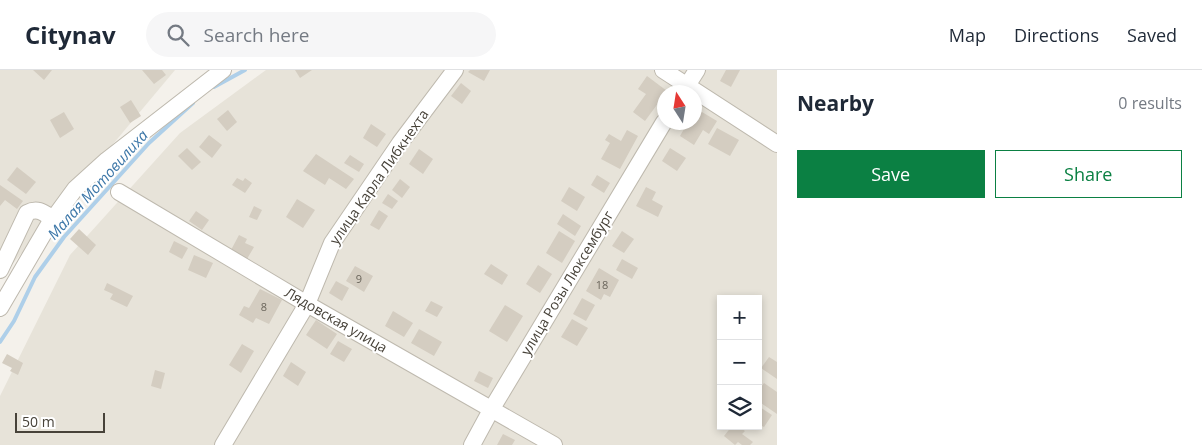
<!DOCTYPE html>
<meta charset="utf-8">
<style>
:root{--surface:#fff;--page:#f6f6f7;--text:#1f2937;--muted:#747a83;--line:#e0e1e3;--accent:#0b8043}
body{margin:0;font-family:"Open Sans",sans-serif;background:var(--page);color:var(--text)}
.controls{position:absolute;right:15px;bottom:15px;display:grid;overflow:hidden;border-radius:0px;box-shadow:0 2px 8px #0003}
.controls button{width:45px;height:45px;display:grid;place-items:center;padding:0;border:0;border-bottom:1px solid var(--line);background:var(--surface);color:var(--text);font:25px sans-serif}
.compass{position:absolute;left:657px;top:15px;width:45px;height:45px;border-radius:50%;background:var(--surface);box-shadow:0 2px 8px #0003;rotate:348deg}
.scale{position:absolute;left:15px;bottom:12px;width:90px;box-sizing:border-box;padding-left:5px;border:2px solid #474239;border-top:0;font-size:14px;line-height:18px;white-space:nowrap;color:#474239;-webkit-text-stroke:4px #fff;paint-order:stroke}
.list{margin:0;padding:0;list-style:none}
h2{display:flex;justify-content:space-between;align-items:center;height:65px;margin:0;padding:0 20px;font-size:21px}
h2 small{font-size:16px;font-weight:400;color:var(--muted)}
.actions{display:flex;gap:10px;padding:15px 20px}
.actions a{flex:1;padding:11px 0;border:1px solid var(--accent);border-radius:0px;text-align:center;font-size:18px;color:var(--accent)}
.actions .main{background:var(--accent);color:#fff}
.icon{flex:none;width:28px;height:28px;fill:none;stroke:currentColor;stroke-width:2;stroke-linecap:round;stroke-linejoin:round}
.map{position:relative;flex:none;width:777px;height:375px;overflow:hidden}
header{display:flex;align-items:center;gap:30px;box-sizing:border-box;height:70px;padding:0 25px;background:var(--surface);border-bottom:1px solid var(--line)}
header strong{font-size:24px}
nav{display:flex;gap:28px;margin-inline-start:auto;font-size:18px}
.search{width:350px;height:45px;background:var(--page);display:flex;align-items:center;gap:12px;box-sizing:border-box;padding:0 18px;border-radius:28px;color:var(--muted);font-size:19px}
main{display:flex}
aside{flex:1;background:var(--surface)}
.map>svg:first-child{display:block}
.residential{fill:#e7e3d9;fill-rule:evenodd}
.lines{fill:none;stroke-linecap:round;stroke-linejoin:round}
.stream{stroke:#aecfe9;stroke-width:4}
.building{fill:#d4cdc1}
.minor-casing{stroke:#beb9ae;stroke-width:18}
.minor{stroke:#fff;stroke-width:16}
.labels{text-anchor:middle;stroke-width:4;stroke-linejoin:round;paint-order:stroke}
.number-label{font-size:11px;fill:#6a655b}
.street-label{font-size:14px;fill:#474239;stroke:#fff}
.water-label{font-size:15px;font-style:italic;fill:#3d77a8;stroke:#fff}
</style>
<header>
<strong>Citynav</strong>
<div class="search"><svg class="icon" aria-label="search" viewBox="0 0 24 24"><circle cx="10" cy="10" r="6"/><path d="M15 15l6 6"/></svg>Search here</div>
<nav><a>Map</a><a>Directions</a><a>Saved</a></nav>
</header>
<main>
<div class="map">
<svg width="777" height="375" viewBox="0 0 777 375">
<rect width="100%" height="100%" fill="#f4f1eb"/>
<g class="residential">
<path d="M0,0h175l-175,209z"/>
<path d="M266,0h511v375h-777v-49l70,-141 110,-122zM664,22h30v30h-30zM721,229h37v127h-37z"/>
</g>
<g class="lines">
<g class="stream">
<path d="M214,17l31,-17"/>
<path d="M0,272l14,-21 21,-44 29,-40 85,-94 44,-40"/>
</g>
</g>
<g class="building">
<path d="M33,0h19l-8,10z"/>
<path d="M142,0h20l4,5 -12,9z"/>
<path d="M295,0h17l-12,8z"/>
<path d="M470,0h20l-6,11 -16,-9z"/>
<path d="M726,0h14l-9,17 -11,-6z"/>
<path d="M647,6l20,15 -22,30 -12,-9 13,-18 -8,-5z"/>
<path d="M461,13l10,8 -9,13 -11,-8z"/>
<path d="M131,30l10,16 -11,7 -10,-16z"/>
<path d="M697,39l20,12 -8,13 -6,-4 -9,15 -14,-9 8,-14h6z"/>
<path d="M228,40l9,12 -10,9 -10,-12z"/>
<path d="M64,42l10,17 -14,9 -10,-18z"/>
<path d="M371,54l15,10 -9,13 -14,-9z"/>
<path d="M717,58l22,12 -9,16 -22,-12z"/>
<path d="M627,60l11,6 -18,33 -19,-10 9,-16 -5,-3 4,-6 12,7z"/>
<path d="M209,65l13,10 -10,13 -13,-11z"/>
<path d="M187,78l14,14 -9,8 -14,-14z"/>
<path d="M670,78l16,10 -9,13 -15,-10z"/>
<path d="M419,79l14,10 -10,15 -14,-10z"/>
<path d="M316,84l38,25 -8,10 -17,-11 -4,7 -22,-14z"/>
<path d="M350,85l14,9 -5,8 -15,-9z"/>
<path d="M17,97l19,15 -10,12 -19,-14z"/>
<path d="M597,105l13,8 -6,10 -13,-8z"/>
<path d="M237,108l6,3 2,-3 7,5 -7,10 -13,-8z"/>
<path d="M400,109l10,8 -8,11 -10,-8z"/>
<path d="M0,115l23,16 -6,8 -12,-9 -5,6z"/>
<path d="M569,117l16,10 -8,14 -16,-10z"/>
<path d="M646,117l10,5 -4,8 11,6 -5,11 -22,-11z"/>
<path d="M388,124l10,7 -6,8 -10,-6z"/>
<path d="M297,129l18,11 -12,18 -17,-11z"/>
<path d="M254,136l8,4 -5,10 -8,-3z"/>
<path d="M379,140l9,6 -9,14 -9,-5z"/>
<path d="M196,141l13,9 -7,10 -13,-9z"/>
<path d="M563,144l18,12 -6,10 -18,-12z"/>
<path d="M79,159l17,16 -8,10 -18,-16z"/>
<path d="M559,161l16,10 -13,22 -16,-10z"/>
<path d="M622,161l12,8 -10,14 -12,-7z"/>
<path d="M239,165l8,4 -2,4 9,4 -7,12 -16,-9z"/>
<path d="M174,171l14,7 -6,11 -13,-7z"/>
<path d="M194,185l19,8 -7,15 -18,-8z"/>
<path d="M622,189l16,9 -6,11 -16,-9z"/>
<path d="M491,194l17,11 -6,10 -18,-11z"/>
<path d="M538,195l14,9 -12,19 -14,-9z"/>
<path d="M355,196l18,10 -9,16 -18,-11z"/>
<path d="M599,198l20,12 -9,17 -6,-3 -3,6 -15,-9z"/>
<path d="M336,211l13,7 -7,13 -13,-8z"/>
<path d="M107,213l26,13 -6,11 -17,-8 3,-5 -9,-4z"/>
<path d="M260,219l22,11 -13,24 -13,-6 -3,5 -14,-8 5,-9 5,2z"/>
<path d="M582,228l13,7 -9,16 -13,-7z"/>
<path d="M431,231l12,6 -6,10 -12,-6z"/>
<path d="M505,235l18,11 -16,26 -18,-11z"/>
<path d="M393,241l20,12 -9,14 -19,-11z"/>
<path d="M572,249l16,9 -11,18 -16,-9z"/>
<path d="M316,250l21,14 -10,15 -21,-14z"/>
<path d="M419,259l23,13 -8,14 -23,-13z"/>
<path d="M338,271l14,8 -8,13 -14,-8z"/>
<path d="M242,274l12,7 -13,22 -12,-8z"/>
<path d="M7,284l16,9 -5,12 -8,-4 2,-3 -10,-5z"/>
<path d="M769,287l8,5v17l-16,-11z"/>
<path d="M291,292l15,10 -8,14 -15,-10z"/>
<path d="M155,300l10,3 -4,16 -10,-3z"/>
<path d="M479,301l14,7 -5,10 -14,-7z"/>
<path d="M764,313l13,9v22l-19,-13v-10z"/>
<path d="M758,336l14,9 -8,12 -6,-3z"/>
<path d="M732,356h6l7,5 -3,3 11,8 -3,3h-8l-4,-3 -3,3 -11,-9z"/>
<path d="M503,364l12,6 -3,5h-15z"/>
</g>
<g class="lines">
<defs>
<g id="minor">
<path d="M663,0l114,74"/>
<path d="M683,22l14,-22"/>
<path d="M119,122l188,112 247,141"/>
<path d="M0,200l27,-57c11,-6 17,0 26,6"/>
<path d="M0,238l48,-82 27,-37 32,-29 116,-90"/>
<path d="M223,375l84,-141 25,-61 68,-100 55,-73"/>
<path d="M472,375l19,-35 173,-288"/>
</g>
</defs>
<use href="#minor" class="minor-casing"/>
<use href="#minor" class="minor"/>
</g>
<g class="labels">
<g class="number-label">
<text x="359" y="213">9</text>
<text x="602" y="219">18</text>
<text x="264" y="241">8</text>
</g>
<g class="street-label">
<text transform="translate(379 107) rotate(-55)" y="5">улица Карла Либкнехта</text>
<text transform="translate(567 213) rotate(-59)" y="5">улица Розы Люксембург</text>
<text transform="translate(336 250) rotate(30)" y="5">Лядовская улица</text>
</g>
<g class="water-label">
<text transform="translate(98 115) rotate(-48)" y="5">Малая Мотовилиха</text>
</g>
</g>
</svg>
<div class="controls">
<button>+</button>
<button>−</button>
<button><svg class="icon" aria-label="layers" viewBox="0 0 24 24"><path d="M12 4l9 5-9 5-9-5zM3 14l9 5 9-5"/></svg></button>
</div>
<svg class="compass" viewBox="-18 -18 36 36"><path d="M0-13l5 13h-10z" fill="#e53935"/><path d="M0 13l5-13h-10z" fill="#747a83"/></svg>
<div class="scale">50 m</div>
</div>
<aside>
<h2>Nearby<small>0 results</small></h2>
<ul class="list">
</ul>
<div class="actions"><a class="main">Save</a><a>Share</a></div>
</aside>
</main>
